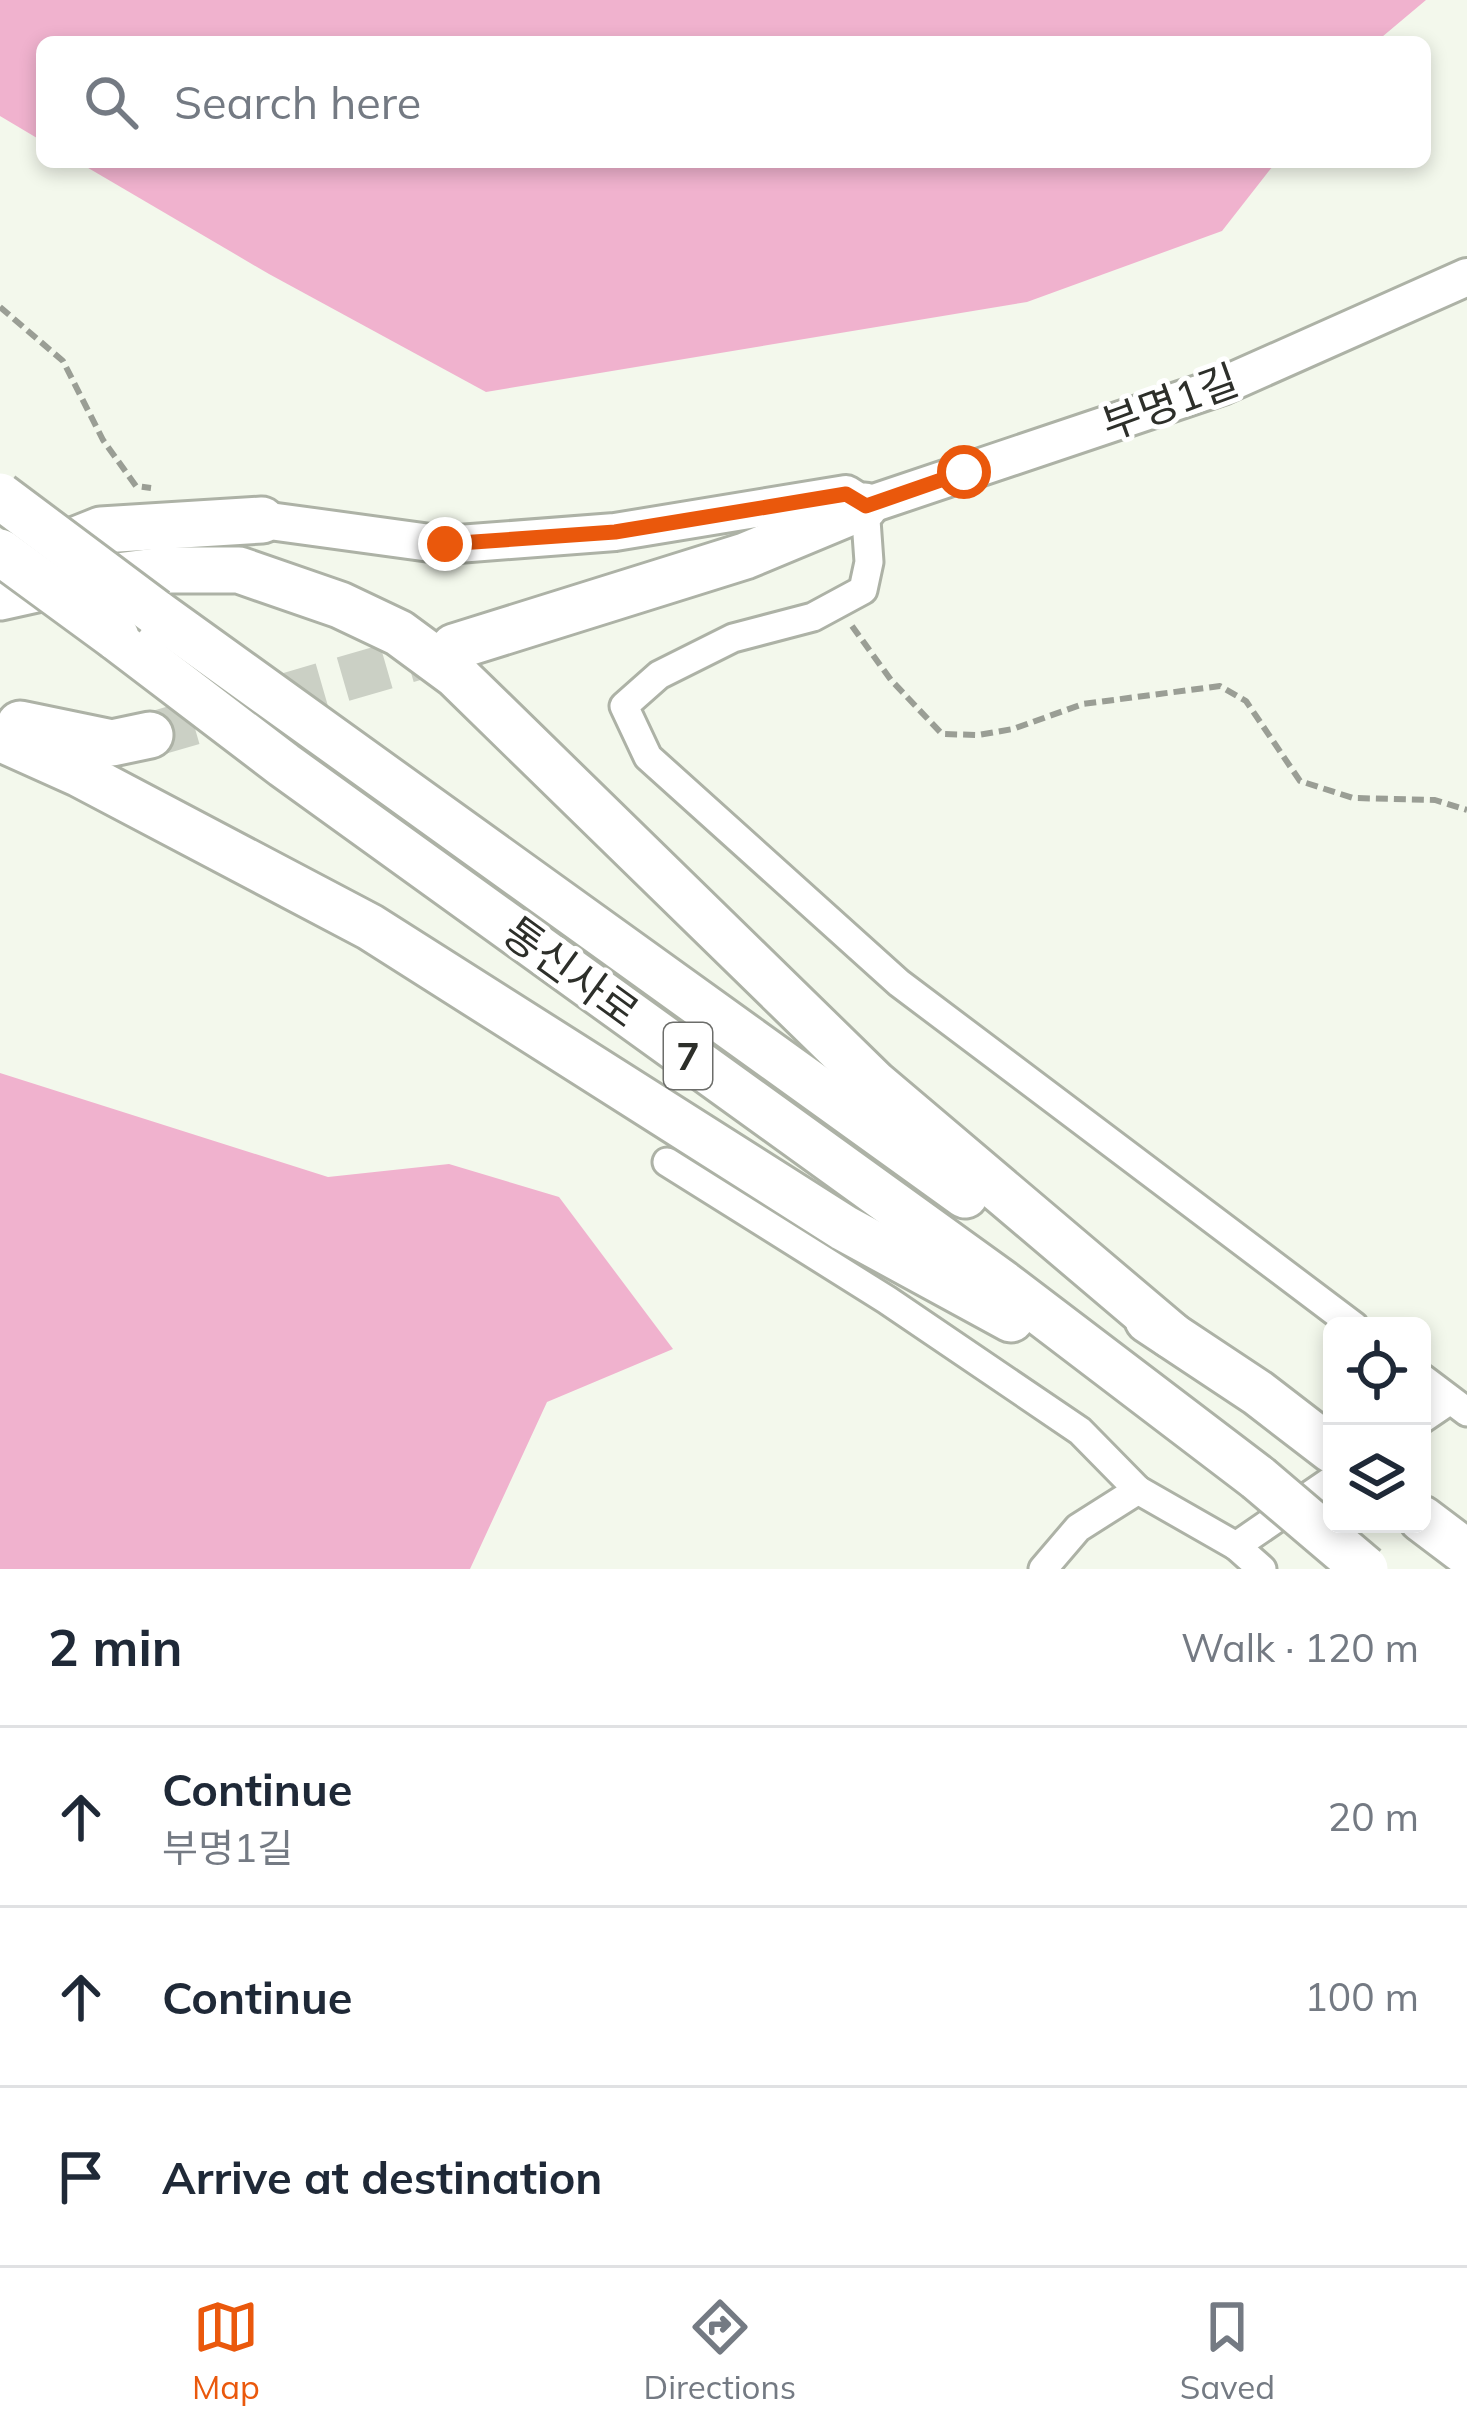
<!DOCTYPE html>
<meta charset="utf-8">
<style>
:root{--surface:#fff;--page:#f6f6f7;--text:#1f2937;--muted:#747a83;--line:#e0e1e3;--accent:#ea580c}
body{margin:0;font-family:Mulish,"Noto Sans KR",sans-serif;background:var(--page);color:var(--text)}
.controls{position:absolute;right:36px;bottom:36px;display:grid;overflow:hidden;border-radius:18px;box-shadow:0 6px 18px #0003}
.controls button{width:108px;height:108px;display:grid;place-items:center;padding:0;border:0;border-bottom:3px solid var(--line);background:var(--surface);color:var(--text);font:60px sans-serif}
.stop{position:absolute;width:36px;height:36px;margin:-27px;border:9px solid #ea580c;border-radius:50%;background:#fff}
.stop.end{background:#ea580c;border-color:#fff;box-shadow:0 3px 12px #0008}
.list{margin:0;padding:0;list-style:none}
h2{display:flex;justify-content:space-between;align-items:center;height:156px;margin:0;padding:0 48px;font-size:51px}
h2 small{font-size:39px;font-weight:400;color:var(--muted)}
.list li{display:grid;grid-template-columns:78px 1fr auto;gap:36px;align-items:center;box-sizing:border-box;height:180px;padding:0 48px;border-top:3px solid var(--line)}
.list b{display:block;font-size:45px;white-space:nowrap}
.list p{margin:0;font-size:39px;white-space:nowrap;color:var(--muted)}
.list em{font-size:39px;font-style:normal;color:var(--muted)}
.icon{flex:none;width:66px;height:66px;fill:none;stroke:currentColor;stroke-width:2;stroke-linecap:round;stroke-linejoin:round}
.map{position:relative;flex:none;width:1467px;height:1569px;overflow:hidden}
.search{position:absolute;background:var(--surface);box-shadow:0 6px 18px #0003;left:36px;right:36px;top:36px;height:132px;display:flex;align-items:center;gap:30px;box-sizing:border-box;padding:0 42px;border-radius:18px;color:var(--muted);font-size:45px}
.sheet{height:696px;background:var(--surface)}
nav{display:flex;justify-content:space-around;align-items:center;box-sizing:border-box;height:168px;border-top:3px solid var(--line);background:var(--surface);font-size:33px;color:var(--muted)}
nav a{display:grid;justify-items:center;gap:6px}
nav .on{color:var(--accent)}
.map>svg:first-child{display:block}
.green{fill:#f0b2ce}
.lines{fill:none;stroke-linecap:round;stroke-linejoin:round}
.trunk-tunnel{stroke:#cbd0c5;stroke-width:45;stroke-dasharray:45 22;stroke-linecap:butt}
.minor-casing{stroke:#adb2a6;stroke-width:33}
.tertiary-casing{stroke:#adb2a6;stroke-width:42}
.trunk-casing{stroke:#adb2a6;stroke-width:51}
.path{stroke:#9a9e95;stroke-width:6;stroke-dasharray:12 6;stroke-linecap:butt}
.minor{stroke:#fff;stroke-width:27}
.tertiary{stroke:#fff;stroke-width:36}
.trunk{stroke:#fff;stroke-width:45}
.trunk-bridge-casing{stroke:#adb2a6;stroke-width:51;stroke-linecap:butt}
.trunk-bridge{stroke:#fff;stroke-width:45}
.route{stroke:#ea580c;stroke-width:15}
.labels{text-anchor:middle;stroke-width:10;stroke-linejoin:round;paint-order:stroke}
.shield{fill:#fff;stroke:#6c6d6a;stroke-width:3}
.shield-label{font-size:39px;font-weight:bold;fill:#2d2f2a}
.street-label{font-size:42px;fill:#2d2f2a;stroke:#fff}
</style>
<div class="map">
<svg width="1467" height="1569" viewBox="0 0 1467 1569">
<rect width="100%" height="100%" fill="#f3f8ec"/>
<g class="green">
<path d="M0,0h1426l-50,42h-1334v99l-42,-25z"/>
<path d="M78,162h1198l-54,69 -195,71 -541,90 -217,-118z"/>
<path d="M0,1073l328,104 121,-13 110,33 114,152 -126,53 -77,167h-470z"/>
</g>
<g class="lines">
<path class="trunk-tunnel" d="M150,735l304,-88"/>
<defs>
<g id="minor">
<path d="M865,506l4,56 -6,28 -50,27 -80,21 -74,37 -35,31 24,51 251,226 455,343"/>
<path d="M667,1162l220,138 193,131 58,59 98,56 26,23"/>
<path d="M1422,1378l45,34"/>
<path d="M1422,1419l28,-19"/>
<path d="M1236,1546l96,-66"/>
<path d="M1043,1569l35,-41 60,-38"/>
</g>
<path id="tertiary" d="M262,520l183,25 170,-13 231,-38 19,12 357,-120 245,-109"/>
<g id="trunk">
<path d="M36,556l65,-26 161,-10"/>
<path d="M0,597l63,-14 101,-13h75l101,35 59,28 57,42 419,409 296,251"/>
<path d="M155,612l810,583"/>
<path d="M116,637l168,128 718,518 256,195"/>
<path d="M454,647l291,-91 120,-50"/>
<path d="M20,724l92,19 38,-8"/>
<path d="M0,738l80,36 290,153 474,301 167,91"/>
<path d="M1148,1320l110,73 74,57"/>
<path d="M1422,1519l45,34"/>
</g>
</defs>
<use href="#minor" class="minor-casing"/>
<use href="#tertiary" class="tertiary-casing"/>
<use href="#trunk" class="trunk-casing"/>
<g class="path">
<path d="M0,307l63,54 40,79 33,46 15,2"/>
<path d="M852,626l39,54 51,54 36,1 35,-6 70,-25 137,-18 26,15 54,80 53,17 82,2 32,10"/>
</g>
<use href="#minor" class="minor"/>
<use href="#tertiary" class="tertiary"/>
<use href="#trunk" class="trunk"/>
<defs>
<g id="trunk-bridge">
<path d="M0,496l155,116"/>
<path d="M0,552l116,85"/>
<path d="M1258,1478l107,91"/>
</g>
</defs>
<use href="#trunk-bridge" class="trunk-bridge-casing"/>
<use href="#trunk-bridge" class="trunk-bridge"/>
</g>
<g class="lines">
<path class="route" d="M445,544l170,-12 231,-38 20,12 98,-34"/>
</g>
<g class="labels">
<rect class="shield" x="664" y="1023" width="48" height="66" rx="9"/>
<g class="shield-label">
<text x="688" y="1070">7</text>
</g>
<g class="street-label">
<text transform="translate(1170 402) rotate(-20)" y="15">부명1길</text>
<text transform="translate(571 972) rotate(36)" y="15">통신사로</text>
</g>
</g>
</svg>
<div class="controls">
<button><svg class="icon" aria-label="locate" viewBox="0 0 24 24"><circle cx="12" cy="12" r="6"/><path d="M12 2v4M12 18v4M2 12h4M18 12h4"/></svg></button>
<button><svg class="icon" aria-label="layers" viewBox="0 0 24 24"><path d="M12 4l9 5-9 5-9-5zM3 14l9 5 9-5"/></svg></button>
</div>
<div class="stop" style="left:964px;top:472px"></div>
<div class="stop end" style="left:445px;top:544px"></div>
<div class="search"><svg class="icon" aria-label="search" viewBox="0 0 24 24"><circle cx="10" cy="10" r="6"/><path d="M15 15l6 6"/></svg>Search here</div>
</div>
<section class="sheet">
<h2>2 min<small>Walk · 120 m</small></h2>
<ul class="list">
<li><svg class="icon" aria-label="ahead" viewBox="0 0 24 24"><path d="M12 20V5M6 11l6-6 6 6"/></svg><div><b>Continue</b><p>부명1길</p></div><em>20 m</em></li>
<li><svg class="icon" aria-label="ahead" viewBox="0 0 24 24"><path d="M12 20V5M6 11l6-6 6 6"/></svg><div><b>Continue</b></div><em>100 m</em></li>
<li><svg class="icon" aria-label="arrive" viewBox="0 0 24 24"><path d="M6 21V4h12l-3 4 3 4H6"/></svg><div><b>Arrive at destination</b></div></li>
</ul>
</section>
<nav>
<a class="on"><svg class="icon" aria-label="map" viewBox="0 0 24 24"><path d="M3 6l6-2 6 2 6-2v14l-6 2-6-2-6 2zM9 4v14M15 6v14"/></svg>Map</a>
<a><svg class="icon" aria-label="directions" viewBox="0 0 24 24"><path d="M12 3l9 9-9 9-9-9zM9 14v-3h6M13 9l2 2-2 2"/></svg>Directions</a>
<a><svg class="icon" aria-label="saved" viewBox="0 0 24 24"><path d="M7 4h10v16l-5-4-5 4z"/></svg>Saved</a>
</nav>
